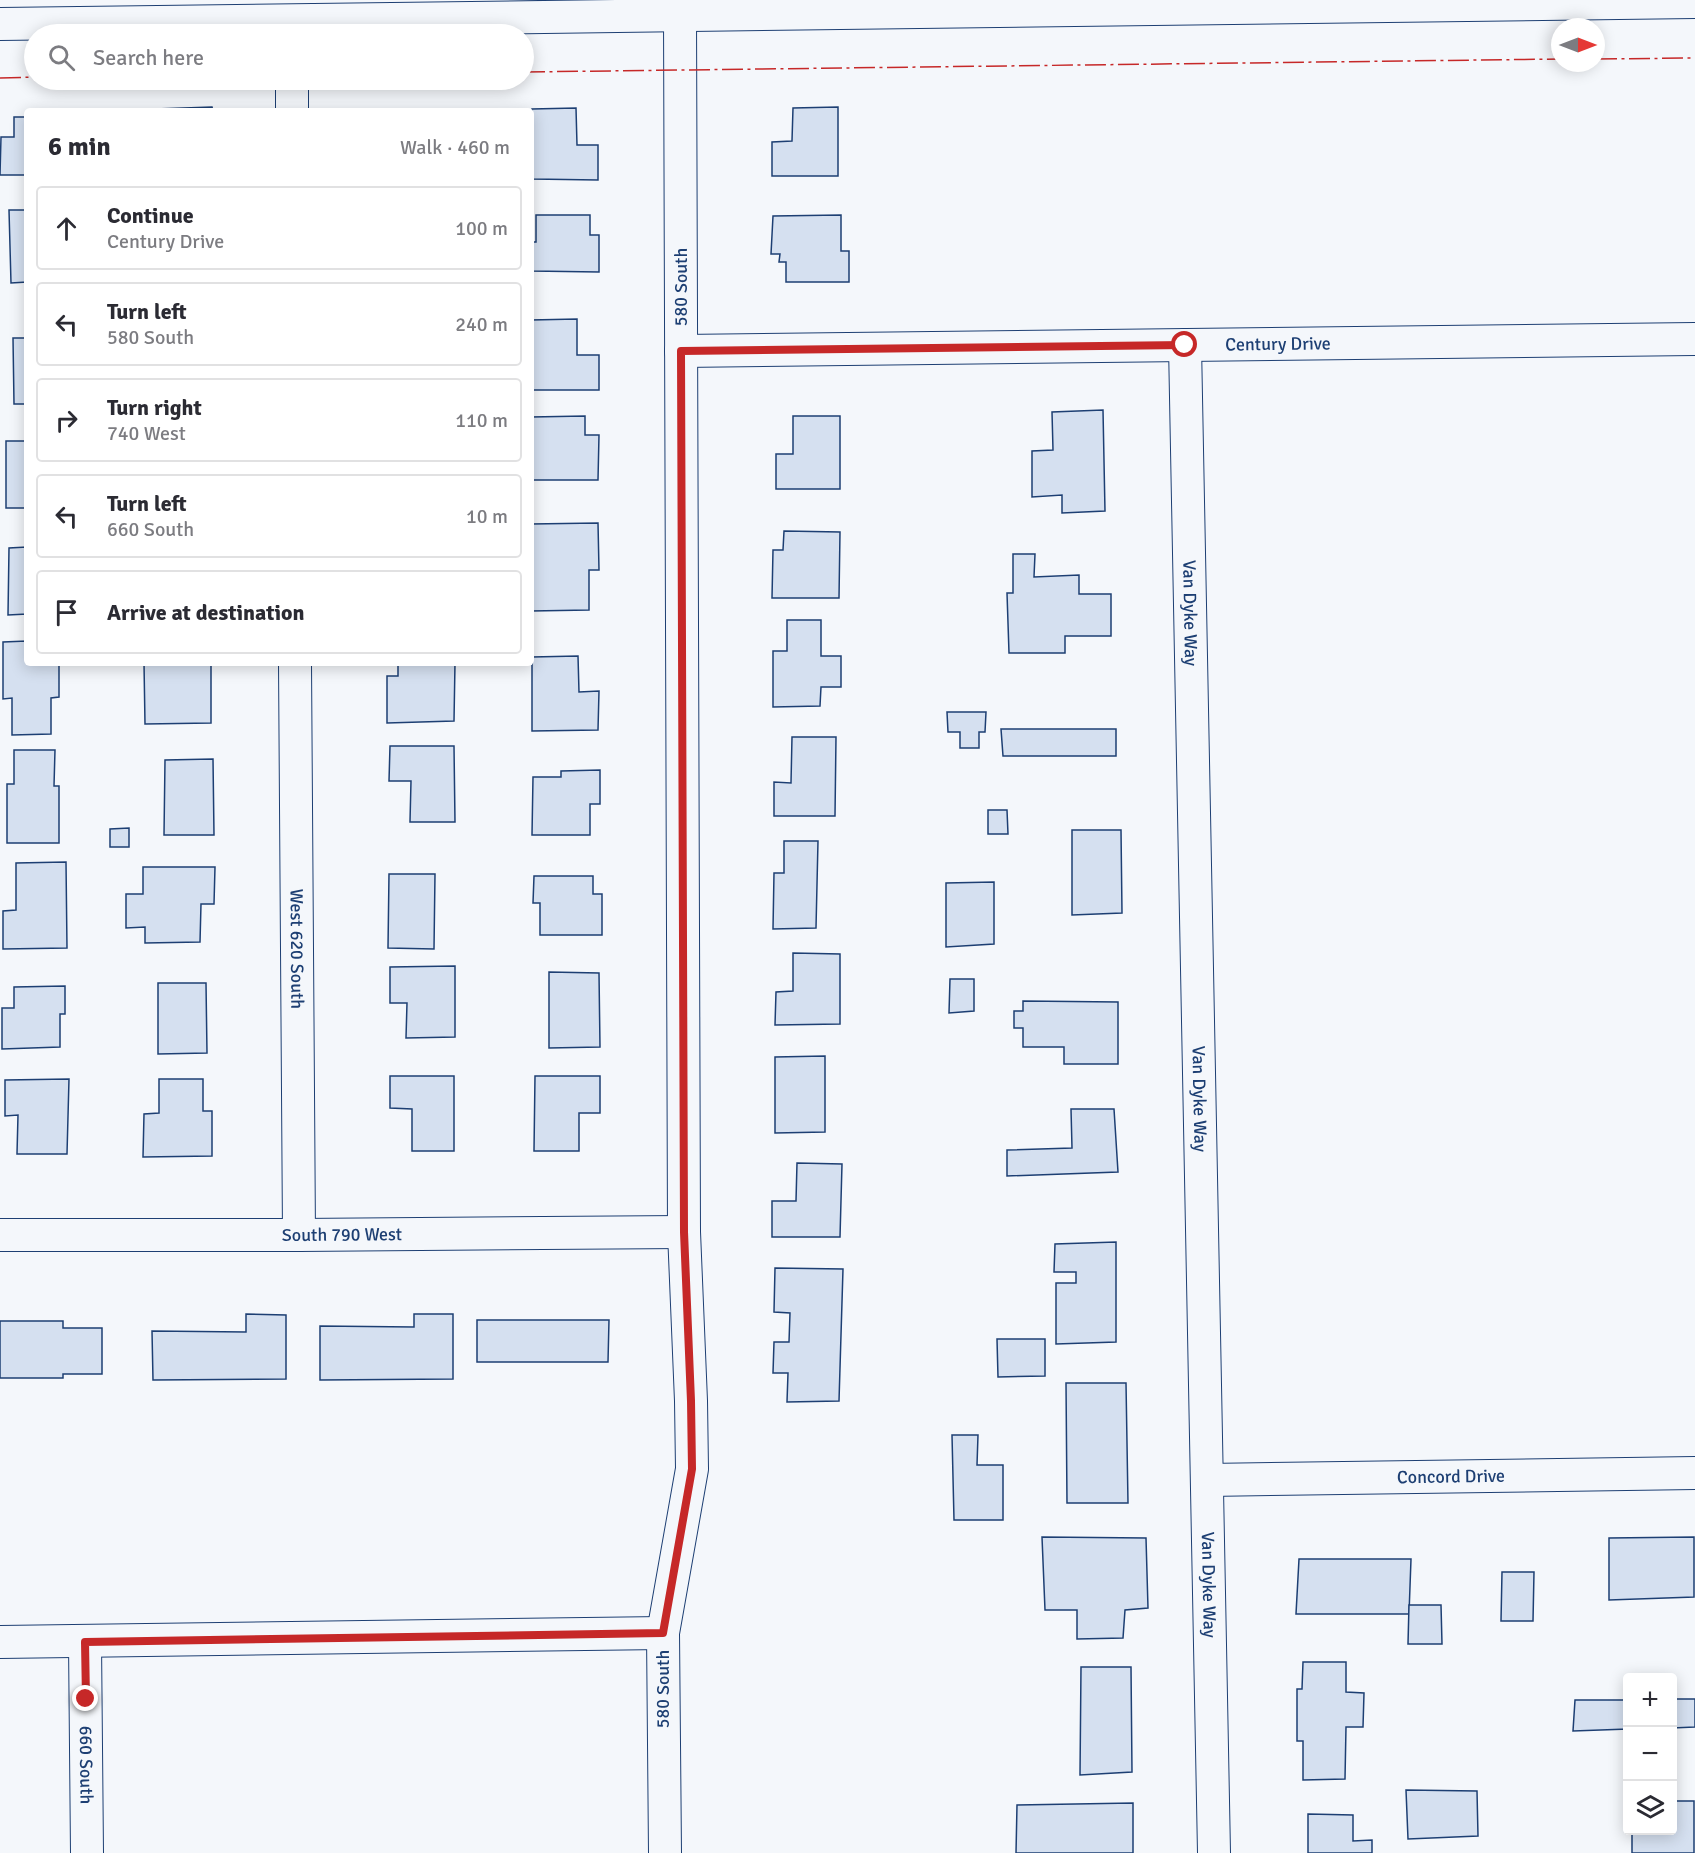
<!DOCTYPE html>
<meta charset="utf-8">
<style>
:root{--surface:#fff;--page:#f2f2f3;--text:#2b2b33;--muted:#7c7c81;--line:#e1e1e2}
body{margin:0;font-family:Signika,sans-serif;background:var(--page);color:var(--text)}
.controls{position:absolute;right:18px;bottom:18px;display:grid;overflow:hidden;border-radius:6px;box-shadow:0 3px 15px #0003}
.controls button{width:54px;height:54px;display:grid;place-items:center;padding:0;border:0;border-bottom:2px solid var(--line);background:var(--surface);color:var(--text);font:30px sans-serif}
.compass{position:absolute;left:1551px;top:18px;width:54px;height:54px;border-radius:50%;background:var(--surface);box-shadow:0 3px 15px #0003;rotate:90deg}
.stop{position:absolute;width:18px;height:18px;margin:-14px;border:4px solid #c62828;border-radius:50%;background:#fff}
.stop.end{background:#c62828;border-color:#fff;box-shadow:0 2px 6px #0008}
.list{margin:0;padding:0;list-style:none}
h2{display:flex;justify-content:space-between;align-items:center;height:78px;margin:0;padding:0 24px;font-size:26px}
h2 small{font-size:20px;font-weight:400;color:var(--muted)}
.list li{display:grid;grid-template-columns:39px 1fr auto;gap:18px;align-items:center;box-sizing:border-box;height:84px;margin:0 12px 12px;padding:0 12px;border:2px solid var(--line);border-radius:6px}
.list b{display:block;font-size:22px;white-space:nowrap}
.list p{margin:0;font-size:20px;white-space:nowrap;color:var(--muted)}
.list em{font-size:20px;font-style:normal;color:var(--muted)}
.icon{flex:none;width:33px;height:33px;fill:none;stroke:currentColor;stroke-width:2;stroke-linecap:round;stroke-linejoin:round}
.map{position:relative;flex:none;width:1695px;height:1853px;overflow:hidden}
.search{position:absolute;background:var(--surface);box-shadow:0 3px 15px #0003;left:24px;top:24px;width:510px;height:66px;display:flex;align-items:center;gap:15px;box-sizing:border-box;padding:0 21px;border-radius:33px;color:var(--muted);font-size:22px}
.panel{position:absolute;background:var(--surface);box-shadow:0 3px 15px #0003;left:24px;top:108px;width:510px;height:558px;border-radius:6px}
.map>svg:first-child{display:block}
.building{fill:#d5e0f0;stroke:#1d3f73;stroke-width:1.5}
.lines{fill:none;stroke-linecap:round;stroke-linejoin:round}
.street-casing{stroke:#1d3f73;stroke-width:34}
.street{stroke:#f4f7fb;stroke-width:32}
.power{stroke:#c62828;stroke-width:1.5;stroke-dasharray:21 4.5 3 4.5;stroke-linecap:butt}
.route{stroke:#c62828;stroke-width:8}
.labels{text-anchor:middle;stroke-width:4.5;stroke-linejoin:round;paint-order:stroke}
.street-label{font-size:18px;fill:#1d3f73;stroke:#f4f7fb}
</style>
<div class="map">
<svg width="1695" height="1853" viewBox="0 0 1695 1853">
<rect width="100%" height="100%" fill="#f4f7fb"/>
<g class="building">
<path d="M212,107l1,4h-58v-2z"/>
<path d="M838,107v69h-66v-34l20,-1 1,-33z"/>
<path d="M576,108l1,37h21v35l-66,-1v-70z"/>
<path d="M14,117h13v58h-27l1,-38h13z"/>
<path d="M9,210h18v72l-16,1z"/>
<path d="M536,215h54v20h9v37l-68,-1v-29h5z"/>
<path d="M841,215v36h8v31h-63v-20h-7l1,-8h-9l2,-38z"/>
<path d="M577,319v36h22v35h-66v-49l-2,1v-22z"/>
<path d="M13,338h14v66h-13z"/>
<path d="M1103,410l2,101 -43,2v-18l-30,2v-46l21,-1 -1,-38z"/>
<path d="M585,416v19h14l-1,45h-67v-63z"/>
<path d="M793,416h47v73h-64v-35h17z"/>
<rect x="6" y="441" width="21" height="67"/>
<path d="M598,523l1,47h-10v40l-58,1v-87z"/>
<path d="M784,531l56,1 -1,66h-67l1,-48h10z"/>
<path d="M27,547v67l-19,1 1,-67z"/>
<path d="M1013,554h22l-1,23 45,-2v19h32v42h-46v17h-56l-2,-60h6z"/>
<path d="M787,620h34v36h20v31h-20l-1,19 -47,1v-56h14z"/>
<path d="M27,641v22h32v34l-8,1v36l-39,1v-37l-9,1v-57z"/>
<path d="M578,656l1,36 20,-1 -1,39 -66,1v-74z"/>
<path d="M144,663h67v60l-66,1z"/>
<path d="M398,663h57l-1,58 -67,2v-47h11z"/>
<path d="M947,712h39l-1,20h-6v16h-19v-16h-12z"/>
<path d="M1001,729h115v27h-113z"/>
<path d="M792,737h44l-1,79h-61v-34l17,1z"/>
<path d="M390,746h64l1,76h-45l1,-41h-22z"/>
<path d="M14,750h41l-1,36h5v57h-52v-59h7z"/>
<path d="M213,759l1,76h-50l1,-75z"/>
<path d="M600,770v34h-10v31h-58l1,-58h28v-6z"/>
<path d="M988,810h19l1,24h-20z"/>
<path d="M129,828v19h-19v-18z"/>
<path d="M1072,830h49l1,83 -50,2z"/>
<path d="M784,841h34l-2,87 -43,1 1,-56h10z"/>
<path d="M66,862l1,86 -64,1v-38l13,-1v-47z"/>
<path d="M143,867h72l-1,37h-13l-1,38 -55,1v-16l-19,1v-34h17z"/>
<path d="M389,874h46l-1,75 -46,-1z"/>
<path d="M534,876h59v18h9v41h-62v-32h-7z"/>
<path d="M994,882v62l-48,3v-64z"/>
<path d="M793,953l47,1v70l-65,1 1,-33 17,-1z"/>
<path d="M455,966v71l-49,1 1,-35h-17v-36z"/>
<path d="M549,972l50,1 1,74 -51,1z"/>
<path d="M950,979h24v32l-25,2z"/>
<path d="M158,983h48l1,70 -49,1z"/>
<path d="M65,986v28h-5v33l-58,2v-41h12v-21z"/>
<path d="M1023,1001l95,1v62h-54v-17h-41v-19h-9v-17h9z"/>
<path d="M825,1056v76l-50,1v-76z"/>
<path d="M390,1076h64v75h-42v-42l-22,-1z"/>
<path d="M535,1076h65v37h-21v38h-45z"/>
<path d="M69,1079l-2,75h-50l1,-39 -13,1v-36z"/>
<path d="M159,1079h44v32h9v45l-69,1 1,-43 15,-1z"/>
<path d="M1071,1109h43l4,63 -111,4v-26l65,-2z"/>
<path d="M797,1163l45,1 -2,73h-68v-36h24z"/>
<path d="M1116,1242v100l-60,2v-61h20v-11h-22l1,-28z"/>
<path d="M775,1268l68,1 -4,132 -52,1 1,-29h-15l1,-31h15l1,-29 -16,-1z"/>
<path d="M246,1314l40,1v64l-133,1 -1,-49 94,1z"/>
<path d="M414,1314h39v65l-133,1v-54l94,1z"/>
<path d="M477,1320h132l-1,42h-131z"/>
<path d="M0,1321h63v7h39v46h-39v4h-63z"/>
<path d="M997,1339h48v37l-47,1z"/>
<path d="M1066,1383h60l2,120h-61z"/>
<path d="M952,1435h26l-1,30h26v55h-49z"/>
<path d="M1042,1537l104,1 2,70 -23,2 -2,28 -46,1v-29h-32z"/>
<path d="M1694,1537v60l-85,3v-62z"/>
<path d="M1299,1559h112l-2,55h-113z"/>
<path d="M1502,1572h32l-1,49h-32z"/>
<path d="M1409,1605h32l1,39h-34z"/>
<path d="M1303,1662h43v30l18,1 -1,34h-17l-1,52 -42,1v-39h-6v-52h5z"/>
<path d="M1081,1667h50l1,105 -52,3z"/>
<path d="M1672,1699h23v28l-23,1z"/>
<path d="M1575,1700h53v29l-55,2z"/>
<path d="M1406,1790l71,1 1,45 -70,3z"/>
<path d="M1672,1801h22v52h-62v-23h40z"/>
<path d="M1133,1803v50h-117l1,-48z"/>
<path d="M1308,1814l45,1v26l19,-1v13h-64z"/>
</g>
<g class="lines">
<defs>
<g id="street">
<path d="M0,24l1695,-22"/>
<path d="M292,80v31"/>
<path id="s1" d="M1185,345l29,1508"/>
<path id="s2" d="M681,351l1014,-12"/>
<path id="s3" d="M295,663l4,572"/>
<path id="s4" d="M0,1235h299l385,-3"/>
<path id="s5" d="M1207,1480l488,-7"/>
<path d="M0,1642l663,-9"/>
<path id="s6" d="M85,1642l2,211"/>
<path d="M665,1853l-2,-220 29,-164 -1,-68 -7,-169 -4,-1217"/>
</g>
</defs>
<use href="#street" class="street-casing"/>
<use href="#street" class="street"/>
<g class="power">
<path d="M1596,59l99,-1"/>
<path d="M524,72l1036,-13"/>
<path d="M0,78l34,-1"/>
</g>
</g>
<g class="lines">
<path class="route" d="M86,1699l-1,-57 578,-9 29,-164 -1,-68 -7,-169 -3,-881 504,-6"/>
</g>
<g class="labels">
<g class="street-label">
<text transform="translate(681 287) rotate(-90)" y="6">580 South</text>
<text dy="6" stroke="none"><textPath href="#s2" startOffset="597">Century Drive</textPath></text>
<text dy="6" stroke="none"><textPath href="#s1" startOffset="268">Van Dyke Way</textPath></text>
<text dy="6" stroke="none"><textPath href="#s3" startOffset="286">West 620 South</textPath></text>
<text dy="6" stroke="none"><textPath href="#s1" startOffset="754">Van Dyke Way</textPath></text>
<text dy="6" stroke="none"><textPath href="#s4" startOffset="342">South 790 West</textPath></text>
<text dy="6" stroke="none"><textPath href="#s5" startOffset="244">Concord Drive</textPath></text>
<text dy="6" stroke="none"><textPath href="#s1" startOffset="1240">Van Dyke Way</textPath></text>
<text transform="translate(663 1689) rotate(-90)" y="6">580 South</text>
<text dy="6" stroke="none"><textPath href="#s6" startOffset="123">660 South</textPath></text>
</g>
</g>
</svg>
<div class="controls">
<button>+</button>
<button>−</button>
<button><svg class="icon" aria-label="layers" viewBox="0 0 24 24"><path d="M12 4l9 5-9 5-9-5zM3 14l9 5 9-5"/></svg></button>
</div>
<svg class="compass" viewBox="-18 -18 36 36"><path d="M0-13l5 13h-10z" fill="#e53935"/><path d="M0 13l5-13h-10z" fill="#7c7c81"/></svg>
<div class="stop" style="left:1185px;top:345px"></div>
<div class="stop end" style="left:86px;top:1699px"></div>
<div class="search"><svg class="icon" aria-label="search" viewBox="0 0 24 24"><circle cx="10" cy="10" r="6"/><path d="M15 15l6 6"/></svg>Search here</div>
<section class="panel">
<h2>6 min<small>Walk · 460 m</small></h2>
<ul class="list">
<li><svg class="icon" aria-label="ahead" viewBox="0 0 24 24"><path d="M12 20V5M6 11l6-6 6 6"/></svg><div><b>Continue</b><p>Century Drive</p></div><em>100 m</em></li>
<li><svg class="icon" aria-label="left" viewBox="0 0 24 24"><path d="M17 20v-9H6M10 6l-5 5 5 5"/></svg><div><b>Turn left</b><p>580 South</p></div><em>240 m</em></li>
<li><svg class="icon" aria-label="right" viewBox="0 0 24 24"><path d="M7 20v-9h11M14 6l5 5-5 5"/></svg><div><b>Turn right</b><p>740 West</p></div><em>110 m</em></li>
<li><svg class="icon" aria-label="left" viewBox="0 0 24 24"><path d="M17 20v-9H6M10 6l-5 5 5 5"/></svg><div><b>Turn left</b><p>660 South</p></div><em>10 m</em></li>
<li><svg class="icon" aria-label="arrive" viewBox="0 0 24 24"><path d="M6 21V4h12l-3 4 3 4H6"/></svg><div><b>Arrive at destination</b></div></li>
</ul>
</section>
</div>
